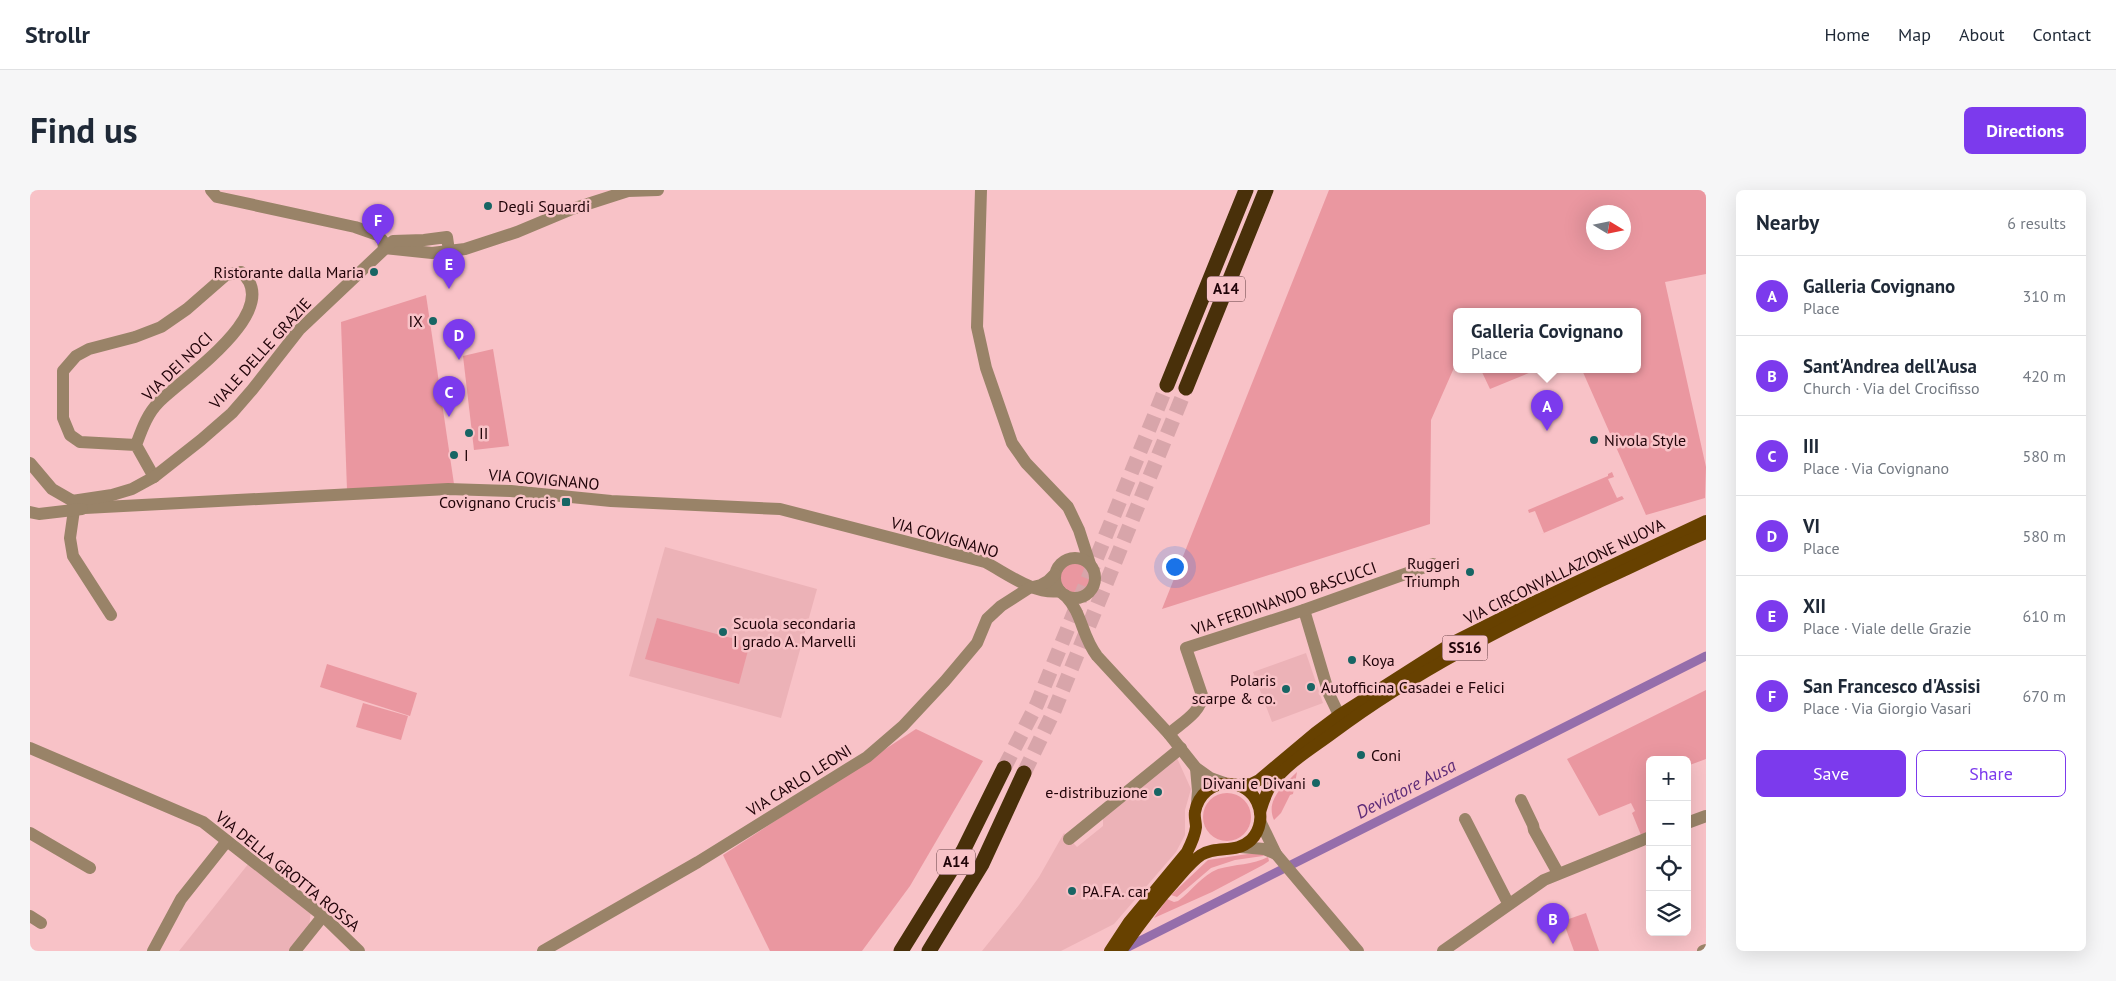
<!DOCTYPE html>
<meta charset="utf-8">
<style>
:root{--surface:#fff;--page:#f6f6f7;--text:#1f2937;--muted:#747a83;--line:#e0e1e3;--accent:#7c3aed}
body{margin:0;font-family:"PT Sans",sans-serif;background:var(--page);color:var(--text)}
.controls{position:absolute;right:15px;bottom:15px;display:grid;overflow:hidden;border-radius:8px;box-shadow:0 5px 20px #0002}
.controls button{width:45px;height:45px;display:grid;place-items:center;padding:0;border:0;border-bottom:1px solid var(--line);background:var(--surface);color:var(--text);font:25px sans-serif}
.compass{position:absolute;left:1556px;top:15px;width:45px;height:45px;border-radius:50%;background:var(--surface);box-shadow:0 5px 20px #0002;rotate:100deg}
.you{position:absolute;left:1144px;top:376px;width:18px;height:18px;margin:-12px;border:4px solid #fff;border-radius:50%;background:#1a73e8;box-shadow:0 0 0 8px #1a73e833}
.badge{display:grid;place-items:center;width:32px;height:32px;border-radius:50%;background:var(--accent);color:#fff;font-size:16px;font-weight:700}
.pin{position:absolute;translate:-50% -41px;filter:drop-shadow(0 1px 2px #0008)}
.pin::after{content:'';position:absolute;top:26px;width:18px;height:15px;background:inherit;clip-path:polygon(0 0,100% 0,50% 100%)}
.popup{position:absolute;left:1423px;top:118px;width:188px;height:65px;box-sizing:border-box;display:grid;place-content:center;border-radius:8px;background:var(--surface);filter:drop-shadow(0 1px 4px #0005);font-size:16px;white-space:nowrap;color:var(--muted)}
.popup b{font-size:19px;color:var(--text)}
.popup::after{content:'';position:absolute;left:50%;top:100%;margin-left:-10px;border:10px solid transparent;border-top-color:var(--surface)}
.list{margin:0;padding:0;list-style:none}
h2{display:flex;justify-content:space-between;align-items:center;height:65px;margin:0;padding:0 20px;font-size:21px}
h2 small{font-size:16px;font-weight:400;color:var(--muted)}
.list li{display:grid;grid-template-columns:32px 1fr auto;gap:15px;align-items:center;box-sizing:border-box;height:80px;padding:0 20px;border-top:1px solid var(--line)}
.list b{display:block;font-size:19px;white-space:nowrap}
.list p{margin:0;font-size:16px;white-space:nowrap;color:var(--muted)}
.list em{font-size:16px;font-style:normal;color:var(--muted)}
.actions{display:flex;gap:10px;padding:15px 20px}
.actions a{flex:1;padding:11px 0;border:1px solid var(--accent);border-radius:8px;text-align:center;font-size:18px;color:var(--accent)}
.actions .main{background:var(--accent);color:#fff}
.icon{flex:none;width:28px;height:28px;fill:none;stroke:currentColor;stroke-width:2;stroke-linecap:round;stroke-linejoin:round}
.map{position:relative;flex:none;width:1676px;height:761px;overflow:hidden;border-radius:8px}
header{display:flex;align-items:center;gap:30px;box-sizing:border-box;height:70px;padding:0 25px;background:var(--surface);border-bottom:1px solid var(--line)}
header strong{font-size:24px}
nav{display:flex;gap:28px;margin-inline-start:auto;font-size:18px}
.intro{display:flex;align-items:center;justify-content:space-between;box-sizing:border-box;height:120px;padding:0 30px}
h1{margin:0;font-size:35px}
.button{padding:12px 22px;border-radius:8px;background:var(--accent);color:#fff;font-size:18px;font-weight:700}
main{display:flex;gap:30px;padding:0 30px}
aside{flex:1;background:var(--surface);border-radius:8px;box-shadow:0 5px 20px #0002}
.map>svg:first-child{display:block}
.built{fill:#ecb2b7}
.green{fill:#ea97a0;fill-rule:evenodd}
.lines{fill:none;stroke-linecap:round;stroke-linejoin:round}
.canal{stroke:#956eab;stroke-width:9}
.highway-tunnel{stroke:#d8a5aa;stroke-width:15;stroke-dasharray:15 8;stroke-linecap:butt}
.minor{stroke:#998368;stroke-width:12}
.major{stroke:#674100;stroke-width:12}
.highway{stroke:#49300a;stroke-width:15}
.poi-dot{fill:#176564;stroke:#f8c2c7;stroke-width:2}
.labels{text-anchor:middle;stroke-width:5;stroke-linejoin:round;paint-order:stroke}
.shield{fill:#f8c2c7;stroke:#613c41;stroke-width:1}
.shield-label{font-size:15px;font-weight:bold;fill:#200308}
.poi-label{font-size:16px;fill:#200308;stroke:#f8c2c7;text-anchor:start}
.street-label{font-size:16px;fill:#200308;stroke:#f8c2c7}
.water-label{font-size:18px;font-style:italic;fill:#5f2c78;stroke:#f8c2c7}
</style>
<header>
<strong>Strollr</strong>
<nav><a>Home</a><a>Map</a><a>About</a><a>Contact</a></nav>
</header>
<div class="intro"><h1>Find us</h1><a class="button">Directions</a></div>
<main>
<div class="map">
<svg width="1676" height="761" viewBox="0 0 1676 761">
<rect width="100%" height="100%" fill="#f8c2c7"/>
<g class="built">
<path d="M635,357l152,42 -36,129 -152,-42z"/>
<path d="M1276,463l17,50 -51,19 -19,-50z"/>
<path d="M1147,568l14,31 -6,21v25l-9,17 -62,72 -53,27h-79l37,-46 20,-28 25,-44 13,14 26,-21v-9z"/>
<path d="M219,673l62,48 -2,15 -20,25h-110z"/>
</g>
<g class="green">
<path d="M1299,0h377v84l-41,8 41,185 -1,31 -59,17 -64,-145h55v-58h-180v49l-26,59 -1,104 -268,85zM1564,22h30v30h-30z"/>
<path d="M396,105l28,189 -107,6 -6,-168z"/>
<path d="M463,159l16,97 -35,4 -11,-94z"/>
<path d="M1451,180h55l-46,19z"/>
<path d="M1582,282l2,5 -6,2 9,19 5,-2 2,3 -85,36 5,-2 -9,-22 -6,2 -1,-3 80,-34v-2z"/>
<circle cx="1045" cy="388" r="16"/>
<path d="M627,428l93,25 -11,41 -94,-25z"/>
<path d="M297,474l90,29 -7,23 -90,-29z"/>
<path d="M1676,500v69l-19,7v-6h-37v21l-3,1 3,8v42l-9,3 -9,-22 3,-2 -4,-8 -32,13 -32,-57z"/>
<path d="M333,513l45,13 -7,24 -45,-13z"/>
<path d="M886,539l67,32 -73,125 -48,65h-92l-47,-96z"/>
<path d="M1267,582l-4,22 -3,1 -9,18 -7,7c-9,-20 10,-35 23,-48z"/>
<circle cx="1197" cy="627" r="24"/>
<path d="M1224,663h11l-2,3 -28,4 -24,8 -34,29 -6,-2 37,-35z"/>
<path d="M1238,667l1,4 -6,4 -51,27 -58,26 13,-19 7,3 4,-1c14,-10 24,-26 40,-32 17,-5 35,-4 50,-12z"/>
<path d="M1556,723l13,38h-25l-11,-30z"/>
</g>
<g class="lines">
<path class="canal" d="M1092,760l584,-294"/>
<g class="highway-tunnel">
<path d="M974,578l33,-64 130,-319"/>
<path d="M994,583l30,-62 132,-323"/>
</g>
<g class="minor">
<path d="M181,0l6,7 138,30 23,8 5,6 1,7"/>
<path d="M951,0l-4,137 9,41 26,75 14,20 42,44 11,23 11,34"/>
<path d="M354,58l48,5 33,-4 52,-17 55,-23 56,-18 30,-1"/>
<path d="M106,255l-56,-3 -10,-7 -7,-17v-47l13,-15 13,-7 46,-12 26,-10 26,-18 39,-34 15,-3c45,38 -58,106 -82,130 -12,12 -17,27 -23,43l18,32"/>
<path d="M0,273l22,26 33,19 363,-19 63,2 100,10 169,8 205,53c23,12 49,33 75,29"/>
<path d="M42,311l40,-6 20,-6 22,-12 47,-37 31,-27 20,-23 47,-60 94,-89 31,-1 23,-3 2,14"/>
<path d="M44,320l-4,28 3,18 38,59"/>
<path d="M0,322l9,2 43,-5"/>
<circle cx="1045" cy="388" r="20"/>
<path d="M1035,405c18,19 16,40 32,61l72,78 27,34 14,10 14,5"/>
<path d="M1274,420l25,84 10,21"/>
<path d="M1139,544c12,-11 33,-22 33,-39l-16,-47 118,-38 129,-46"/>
<path d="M0,558l173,74 120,94 36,35"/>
<path d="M1166,578l2,23 -1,12"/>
<path d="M1491,610l12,25 1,5 24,43"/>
<path d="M1435,629l43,84"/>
<path d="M1230,631l16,33 82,97"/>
<path d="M1657,633l19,-7"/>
<path d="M0,643l60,35"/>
<path d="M1039,649l112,-91"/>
<path d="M1211,657l23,2 12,5"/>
<path d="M0,726l11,7"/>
<path d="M123,761l28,-52 46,-58"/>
<path d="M265,761l28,-35"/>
<path d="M513,761l155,-89 169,-105 36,-31 42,-45 32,-38 10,-24 14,-13 28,-18 12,-3 7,-4 7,-7"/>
<path d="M1413,761l101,-71 106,-43"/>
<path d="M1673,761l3,-1"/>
</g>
<g class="major">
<path d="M1209,595l12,-1 8,-4 56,-47 24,-18 116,-74 62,-31 189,-89"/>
<path d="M1230,622c3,-10 6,-20 12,-28 15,-21 41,-36 61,-51 83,-62 173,-107 266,-151 36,-16 71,-34 107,-49"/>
<path d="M1080,761l19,-29 58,-70c4,-8 8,-16 9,-25 0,-5 -2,-10 -1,-15 3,-17 17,-30 35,-28 11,0 22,7 27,18 6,12 4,28 -6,38 -15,14 -34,5 -50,15 -9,6 -17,16 -24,24 -21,23 -39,47 -56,72"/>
</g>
<g class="highway">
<path d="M1137,195l79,-195"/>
<path d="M1156,198l80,-198"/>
<path d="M871,761l62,-100 41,-83"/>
<path d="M899,761l53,-87 42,-91"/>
</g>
</g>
<g class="poi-dot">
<circle cx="458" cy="16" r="5"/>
<circle cx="344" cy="82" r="5"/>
<circle cx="403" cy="131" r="5"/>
<circle cx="439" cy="243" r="5"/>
<circle cx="1564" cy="250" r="5"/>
<circle cx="424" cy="265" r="5"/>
<rect x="531" y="307" width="10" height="10" rx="2.5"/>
<circle cx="1440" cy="382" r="5"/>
<circle cx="693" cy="442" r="5"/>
<circle cx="1322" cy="470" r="5"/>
<circle cx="1281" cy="497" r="5"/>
<circle cx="1256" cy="499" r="5"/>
<circle cx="1331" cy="565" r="5"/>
<circle cx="1286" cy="593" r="5"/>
<circle cx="1128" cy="602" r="5"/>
<circle cx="1042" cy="701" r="5"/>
</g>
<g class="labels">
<g class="shield">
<rect x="1177" y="86.5" width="38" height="25" rx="4"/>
<rect x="1412.5" y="445.5" width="45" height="25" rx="4"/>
<rect x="907" y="659.5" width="38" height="25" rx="4"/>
</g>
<g class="shield-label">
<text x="1196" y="104">A14</text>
<text x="1435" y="463">SS16</text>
<text x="926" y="677">A14</text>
</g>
<g class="poi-label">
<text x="468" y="22">Degli Sguardi</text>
<text x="334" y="88" text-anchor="end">Ristorante dalla Maria</text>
<text x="393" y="137" text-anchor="end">IX</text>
<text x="449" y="249">II</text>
<text x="1574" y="256">Nivola Style</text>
<text x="434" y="271">I</text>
<text x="526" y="318" text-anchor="end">Covignano Crucis</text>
<text x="1430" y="379" text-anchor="end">Ruggeri<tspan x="1430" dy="18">Triumph</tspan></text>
<text x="703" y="439">Scuola secondaria<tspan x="703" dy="18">I grado A. Marvelli</tspan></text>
<text x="1332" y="476">Koya</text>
<text x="1246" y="496" text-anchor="end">Polaris<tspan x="1246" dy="18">scarpe &amp; co.</tspan></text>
<text x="1291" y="503">Autofficina Casadei e Felici</text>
<text x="1341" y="571">Coni</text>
<text x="1276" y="599" text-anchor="end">Divani e Divani</text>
<text x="1118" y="608" text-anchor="end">e-distribuzione</text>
<text x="1052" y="707">PA.FA. car</text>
</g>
<g class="street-label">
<text transform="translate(230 163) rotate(-48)" y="6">VIALE DELLE GRAZIE</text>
<text transform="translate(147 176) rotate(-44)" y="6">VIA DEI NOCI</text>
<text transform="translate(514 289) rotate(5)" y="6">VIA COVIGNANO</text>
<text transform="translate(915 347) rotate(16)" y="6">VIA COVIGNANO</text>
<text transform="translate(1534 381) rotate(-26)" y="6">VIA CIRCONVALLAZIONE NUOVA</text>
<text transform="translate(1254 408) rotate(-19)" y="6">VIA FERDINANDO BASCUCCI</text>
<text transform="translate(769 590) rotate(-32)" y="6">VIA CARLO LEONI</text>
<text transform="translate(258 681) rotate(39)" y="6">VIA DELLA GROTTA ROSSA</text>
</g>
<g class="water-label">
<text transform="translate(1376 599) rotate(-27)" y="6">Deviatore Ausa</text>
</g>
</g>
</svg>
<div class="controls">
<button>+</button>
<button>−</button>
<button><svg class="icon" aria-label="locate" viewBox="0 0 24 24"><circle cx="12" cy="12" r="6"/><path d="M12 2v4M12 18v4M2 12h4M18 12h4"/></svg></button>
<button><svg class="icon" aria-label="layers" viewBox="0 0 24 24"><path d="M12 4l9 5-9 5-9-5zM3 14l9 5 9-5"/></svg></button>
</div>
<svg class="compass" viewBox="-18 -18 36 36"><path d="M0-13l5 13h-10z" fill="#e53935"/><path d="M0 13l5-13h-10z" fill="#747a83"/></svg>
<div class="you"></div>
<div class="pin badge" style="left:1517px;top:241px">A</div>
<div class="popup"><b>Galleria Covignano</b>Place</div>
<div class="pin badge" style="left:1523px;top:754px">B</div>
<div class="pin badge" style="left:419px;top:227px">C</div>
<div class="pin badge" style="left:429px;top:170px">D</div>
<div class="pin badge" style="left:419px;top:99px">E</div>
<div class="pin badge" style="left:348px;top:55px">F</div>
</div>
<aside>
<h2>Nearby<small>6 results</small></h2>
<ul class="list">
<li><span class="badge">A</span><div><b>Galleria Covignano</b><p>Place</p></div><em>310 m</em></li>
<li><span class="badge">B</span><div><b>Sant'Andrea dell'Ausa</b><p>Church · Via del Crocifisso</p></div><em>420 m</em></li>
<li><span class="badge">C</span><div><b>III</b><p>Place · Via Covignano</p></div><em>580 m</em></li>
<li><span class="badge">D</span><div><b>VI</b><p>Place</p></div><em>580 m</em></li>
<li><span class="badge">E</span><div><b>XII</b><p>Place · Viale delle Grazie</p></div><em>610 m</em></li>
<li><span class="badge">F</span><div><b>San Francesco d'Assisi</b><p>Place · Via Giorgio Vasari</p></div><em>670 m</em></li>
</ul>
<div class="actions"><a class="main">Save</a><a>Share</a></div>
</aside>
</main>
